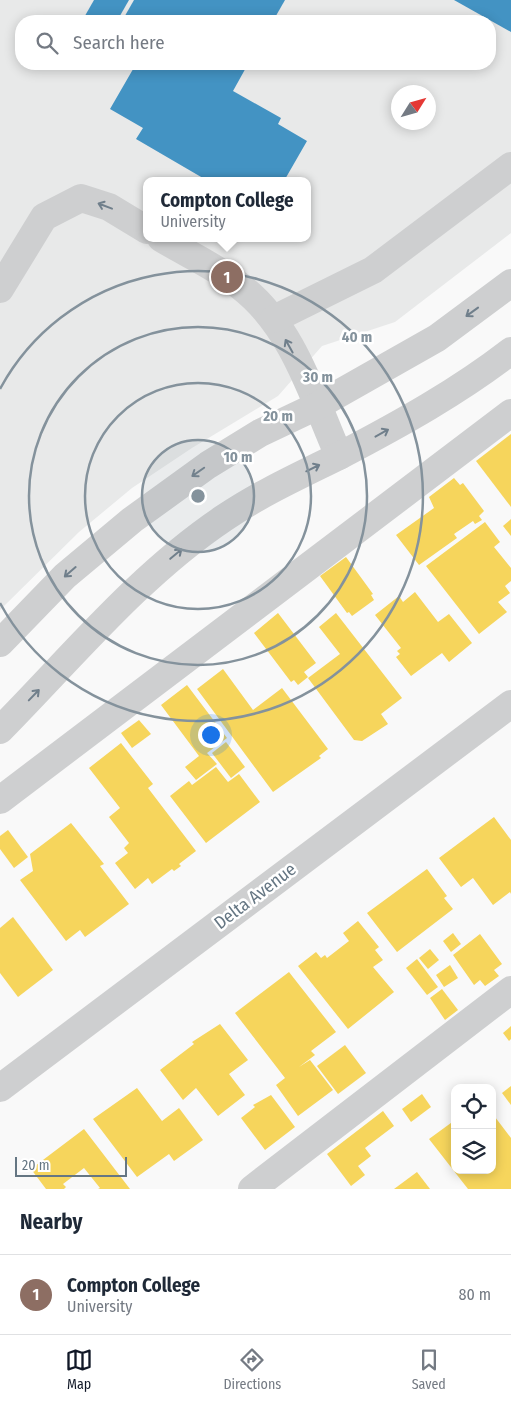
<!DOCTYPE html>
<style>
:root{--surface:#fff;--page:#f2f2f3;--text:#1f2937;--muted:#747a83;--line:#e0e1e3;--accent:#111827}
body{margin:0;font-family:"Fira Sans Condensed",sans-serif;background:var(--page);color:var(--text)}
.controls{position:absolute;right:15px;bottom:15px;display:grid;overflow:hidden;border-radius:10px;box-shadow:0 2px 12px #0003}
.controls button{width:45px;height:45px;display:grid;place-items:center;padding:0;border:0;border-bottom:1px solid var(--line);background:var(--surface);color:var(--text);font:25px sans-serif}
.compass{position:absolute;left:391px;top:85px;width:45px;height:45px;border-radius:50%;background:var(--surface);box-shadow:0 2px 12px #0003;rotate:53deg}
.scale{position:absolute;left:15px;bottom:12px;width:112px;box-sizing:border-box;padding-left:5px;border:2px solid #657683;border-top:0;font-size:14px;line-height:18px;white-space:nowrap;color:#657683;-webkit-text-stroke:4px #fff;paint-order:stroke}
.you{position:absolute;left:210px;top:734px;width:18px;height:18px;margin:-12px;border:4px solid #fff;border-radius:50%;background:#1a73e8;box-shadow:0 0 0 8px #1a73e833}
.badge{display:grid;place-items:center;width:32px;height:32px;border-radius:50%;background:var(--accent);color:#fff;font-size:16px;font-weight:700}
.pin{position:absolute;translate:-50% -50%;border:2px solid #fff;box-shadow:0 1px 5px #0006}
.popup{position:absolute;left:143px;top:177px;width:168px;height:65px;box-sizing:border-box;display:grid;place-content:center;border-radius:10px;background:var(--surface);filter:drop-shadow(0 1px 4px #0005);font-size:16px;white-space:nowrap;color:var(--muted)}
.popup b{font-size:19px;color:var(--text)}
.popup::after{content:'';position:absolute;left:50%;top:100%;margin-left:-10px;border:10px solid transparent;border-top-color:var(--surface)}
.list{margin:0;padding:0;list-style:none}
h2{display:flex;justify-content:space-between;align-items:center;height:65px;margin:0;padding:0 20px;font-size:21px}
h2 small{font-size:16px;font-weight:400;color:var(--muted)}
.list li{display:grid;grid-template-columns:32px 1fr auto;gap:15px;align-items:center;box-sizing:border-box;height:80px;padding:0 20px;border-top:1px solid var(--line)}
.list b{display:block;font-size:19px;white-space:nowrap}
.list p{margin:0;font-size:16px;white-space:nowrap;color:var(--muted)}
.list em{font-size:16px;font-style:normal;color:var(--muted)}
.icon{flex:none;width:28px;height:28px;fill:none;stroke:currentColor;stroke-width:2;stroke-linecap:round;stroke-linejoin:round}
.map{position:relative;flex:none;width:511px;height:1189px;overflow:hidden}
.search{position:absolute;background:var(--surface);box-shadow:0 2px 12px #0003;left:15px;right:15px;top:15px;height:55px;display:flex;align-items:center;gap:12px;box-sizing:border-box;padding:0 18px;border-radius:20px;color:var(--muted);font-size:19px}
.sheet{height:145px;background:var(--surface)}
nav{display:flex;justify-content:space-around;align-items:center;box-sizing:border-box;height:70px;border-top:1px solid var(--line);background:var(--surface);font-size:14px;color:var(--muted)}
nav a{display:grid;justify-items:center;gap:2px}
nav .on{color:var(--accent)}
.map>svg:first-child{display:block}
.built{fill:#e8e9e9;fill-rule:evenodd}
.homes{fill:#f6d55c}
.schools{fill:#4393c3}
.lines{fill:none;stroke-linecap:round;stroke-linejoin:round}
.minor{stroke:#cecfd0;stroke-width:28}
.oneway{stroke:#707f8b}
.ring{fill:none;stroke:#84929c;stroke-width:2.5}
.labels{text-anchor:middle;stroke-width:5;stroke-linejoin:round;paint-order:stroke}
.street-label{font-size:18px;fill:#657683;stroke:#fff}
.centre{fill:#84929c;stroke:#fff;stroke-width:2.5}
.ring-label{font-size:15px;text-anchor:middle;font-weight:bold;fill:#84929c;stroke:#fff;stroke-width:5;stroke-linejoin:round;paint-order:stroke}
</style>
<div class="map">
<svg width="511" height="1189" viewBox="0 0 511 1189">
<rect width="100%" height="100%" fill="#f9f9f9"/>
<path class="built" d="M0,0h511v233l-116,89 -73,24 -44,50 -86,52 -60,40 -53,44 -79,78zM21,21h469v43h-469zM398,92h30v30h-30zM147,181h160v57h-160z"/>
<g class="homes">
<path d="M511,434v73l-35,-46z"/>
<path d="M454,478l6,7 3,-2 21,28 -5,5 3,4 -7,4 -2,-3 -19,13 3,4 -38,27 -23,-30 38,-27 -5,-11z"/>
<path d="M511,519v17l-8,-10z"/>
<path d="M485,522l15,20 -6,5 17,21v13l-6,5 5,7 -12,9 9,10 -28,22 -53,-68z"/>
<path d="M346,557l27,37 -2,1 3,5 -22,16 -3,-4 -2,1 -27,-37z"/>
<path d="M415,592l23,30 11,-8 23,29 -23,19 -7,-9 -31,23 -15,-19 4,-3 -3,-3 4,-3 -26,-33 24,-19 4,6z"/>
<path d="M278,613l38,50 -12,9 4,5 -10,8 -4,-5 -3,2 -37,-49z"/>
<path d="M336,613l66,85 -21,16 7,10 -26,17 -8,-1 -46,-62 32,-24 -21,-27z"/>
<path d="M223,669l30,41 29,-22 46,61 -9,7 2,2 -48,34 -76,-103z"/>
<path d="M187,685l40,53 -20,15 10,11 -21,16 -11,-13 14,-11 -38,-51z"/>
<path d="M139,720l12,14 -19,14 -11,-15z"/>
<path d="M226,742l19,25 -14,11 -19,-25z"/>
<path d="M121,743l32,41 -5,4 48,63 -17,13 2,2 -7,5 -2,-2 -20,15 -4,-6 -13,11 -20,-26 13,-10 -4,-5 5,-5 -20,-26 11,-9 -31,-40z"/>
<path d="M216,767l12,15 11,-8 21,28 -54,41 -36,-47 19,-15 3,4z"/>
<path d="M494,817l17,23v54l-1,-2 -17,13 -20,-27 -12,9 -22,-29z"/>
<path d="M71,823l33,41 -4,2 29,38 -44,33 -5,-7 -14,11 -46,-61 13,-9 -3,-17z"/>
<path d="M8,830l20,27 -14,11 -14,-19v-13z"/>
<path d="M427,869l20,27 -3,2 9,11 -56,43 -30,-39z"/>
<path d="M13,917l40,53 -35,27 -18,-24v-45z"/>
<path d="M358,921l21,26 -4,3 8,10 -10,7 21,25 -46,37 -50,-63 18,-14 5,6 4,-3 2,3 22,-17 -6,-8z"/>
<path d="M453,933l8,11 -10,8 -8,-11z"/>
<path d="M480,934l22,30 -8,6 5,6 -14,10 -5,-6 -6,5 -21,-30z"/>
<path d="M430,949l9,11 -11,9 -9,-11z"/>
<path d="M417,959l21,28 -11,8 -21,-27z"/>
<path d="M450,965l8,13 -14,9 -8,-12z"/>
<path d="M289,972l47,60 -25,19 4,4 -16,12 11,-7 23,30 -35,26 -22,-31 9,-7 -50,-65z"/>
<path d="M442,989l16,21 -13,10 -15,-22z"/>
<path d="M220,1024l28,36 -19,14 16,21 -27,21 -22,-28 -13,12 -23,-30 34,-26 -2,-2z"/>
<path d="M511,1026v13l-2,2 -6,-8z"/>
<path d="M345,1045l21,28 -28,21 -21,-28z"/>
<path d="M511,1086v19l-9,-12z"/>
<path d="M137,1088l25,33 17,-13 24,32 -29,21 -5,-7 -32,23 -44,-58z"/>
<path d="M422,1094l9,13 -20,15 -9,-13z"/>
<path d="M271,1095l24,32 -30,23 -24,-32 14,-11 -2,-2z"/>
<path d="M383,1111l11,15 -29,22 6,8 -13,10 7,9 -14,11 -24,-32z"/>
<path d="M492,1113l19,25v51h-43l-39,-50 26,-19v50h37z"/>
<path d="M84,1129l46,60h-32l2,-1 -16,-20 -21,16 3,3 -2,2h-18l-15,-20z"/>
<path d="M417,1172l13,17h-36z"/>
</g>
<g class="schools">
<path d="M94,0h35l-12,21h-35z"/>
<path d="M134,0h151l-12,21h-151z"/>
<path d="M454,0h57v32z"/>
<path d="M136,64h112l-15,27 48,27 -3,6 29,17 -23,40h-76l-72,-42 7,-11 -33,-19z"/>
</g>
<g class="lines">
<g class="minor">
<path d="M161,238c26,16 56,29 79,48 53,40 73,111 99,170"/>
<path d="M0,289l44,-72 37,-19 28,9 38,23"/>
<path d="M274,319l99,-49 138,-104"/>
<path d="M0,643l65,-67 67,-56 76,-55 52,-32 57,-27 120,-68 74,-55"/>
<path d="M0,730c72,-73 139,-155 224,-212 37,-25 77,-43 117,-63 59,-31 117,-63 170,-104"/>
<path d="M0,800l511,-387"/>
<path d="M0,1088l511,-384"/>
<path d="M252,1189l259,-199"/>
</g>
</g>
<defs><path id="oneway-shaft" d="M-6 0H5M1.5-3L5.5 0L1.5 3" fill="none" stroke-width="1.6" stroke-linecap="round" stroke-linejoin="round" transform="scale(1.25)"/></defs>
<g class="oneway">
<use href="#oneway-shaft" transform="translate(105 206) rotate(-159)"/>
<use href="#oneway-shaft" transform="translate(472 312) rotate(144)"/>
<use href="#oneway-shaft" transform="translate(289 346) rotate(-119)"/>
<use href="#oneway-shaft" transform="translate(382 433) rotate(-29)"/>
<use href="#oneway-shaft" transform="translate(313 468) rotate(-26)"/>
<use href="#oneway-shaft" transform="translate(198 472) rotate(145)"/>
<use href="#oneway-shaft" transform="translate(176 554) rotate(-40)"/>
<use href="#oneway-shaft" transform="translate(70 572) rotate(139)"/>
<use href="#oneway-shaft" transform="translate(34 695) rotate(-46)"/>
</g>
<circle cx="198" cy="496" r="56" fill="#84929c" fill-opacity=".12"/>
<g class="ring">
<circle cx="198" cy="496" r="56"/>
<circle cx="198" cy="496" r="113"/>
<circle cx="198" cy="496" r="169"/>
<path d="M0 389A225 225 0 1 1 0 603"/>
</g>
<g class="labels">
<g class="street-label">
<text transform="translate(255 896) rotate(-37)" y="6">Delta Avenue</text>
</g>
</g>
<circle cx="198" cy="496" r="8" class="centre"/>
<g class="ring-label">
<text x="357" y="342">40 m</text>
<text x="318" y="382">30 m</text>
<text x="278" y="421">20 m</text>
<text x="238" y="462">10 m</text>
</g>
</svg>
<div class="controls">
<button><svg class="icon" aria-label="locate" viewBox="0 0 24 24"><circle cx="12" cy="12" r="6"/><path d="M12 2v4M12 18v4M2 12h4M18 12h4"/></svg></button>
<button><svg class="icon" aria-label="layers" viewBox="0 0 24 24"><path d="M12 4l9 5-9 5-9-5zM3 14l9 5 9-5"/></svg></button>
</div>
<svg class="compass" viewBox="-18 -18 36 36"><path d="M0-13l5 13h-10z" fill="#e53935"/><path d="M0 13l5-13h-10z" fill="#747a83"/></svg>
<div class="scale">20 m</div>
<div class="you"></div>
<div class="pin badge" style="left:227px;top:277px;background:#8d6e63">1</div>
<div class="popup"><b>Compton College</b>University</div>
<div class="search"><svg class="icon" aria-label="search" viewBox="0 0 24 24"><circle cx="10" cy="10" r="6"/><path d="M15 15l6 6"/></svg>Search here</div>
</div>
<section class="sheet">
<h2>Nearby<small></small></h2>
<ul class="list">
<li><span class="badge" style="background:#8d6e63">1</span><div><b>Compton College</b><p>University</p></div><em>80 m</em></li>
</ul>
</section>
<nav>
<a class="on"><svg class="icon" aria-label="map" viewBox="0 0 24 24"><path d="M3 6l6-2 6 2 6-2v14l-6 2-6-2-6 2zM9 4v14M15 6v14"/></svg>Map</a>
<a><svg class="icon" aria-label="directions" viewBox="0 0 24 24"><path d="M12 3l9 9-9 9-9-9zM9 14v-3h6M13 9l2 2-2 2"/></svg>Directions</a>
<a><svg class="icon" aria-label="saved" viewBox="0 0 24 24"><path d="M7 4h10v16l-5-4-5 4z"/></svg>Saved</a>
</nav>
